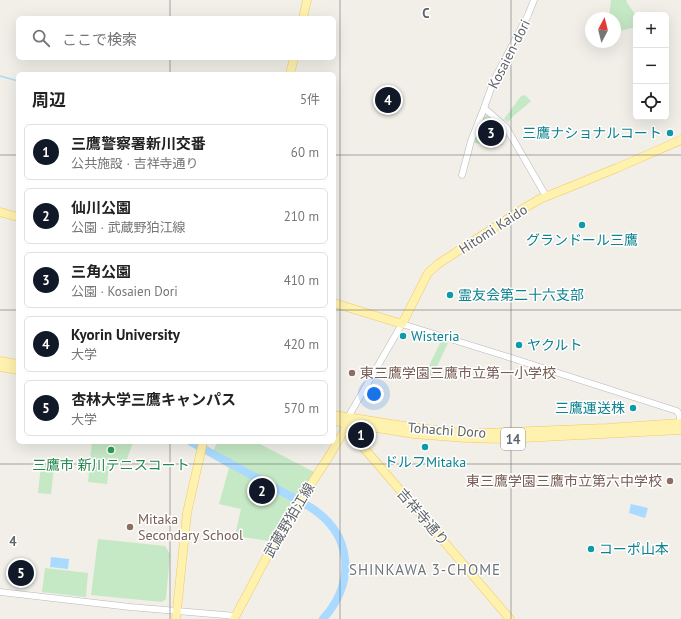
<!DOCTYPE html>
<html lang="ja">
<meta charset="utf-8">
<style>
:root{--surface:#fff;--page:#f6f6f6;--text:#222;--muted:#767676;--line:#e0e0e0;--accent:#111827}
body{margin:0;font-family:"PT Sans","Noto Sans JP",sans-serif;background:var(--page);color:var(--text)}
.controls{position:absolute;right:12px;top:12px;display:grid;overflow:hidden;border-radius:6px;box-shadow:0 4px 16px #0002}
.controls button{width:36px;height:36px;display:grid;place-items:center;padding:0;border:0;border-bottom:1px solid var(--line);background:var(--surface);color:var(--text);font:20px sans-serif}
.compass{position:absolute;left:585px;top:12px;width:36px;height:36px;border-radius:50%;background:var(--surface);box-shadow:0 4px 16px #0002;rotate:7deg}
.you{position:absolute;left:374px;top:394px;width:14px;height:14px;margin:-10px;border:3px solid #fff;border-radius:50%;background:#1a73e8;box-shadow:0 0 0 6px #1a73e833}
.badge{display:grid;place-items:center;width:26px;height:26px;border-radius:50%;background:var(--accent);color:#fff;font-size:13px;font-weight:700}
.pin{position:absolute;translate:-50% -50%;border:2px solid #fff;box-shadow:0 1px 4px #0006}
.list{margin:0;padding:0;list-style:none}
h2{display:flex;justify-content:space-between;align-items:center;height:52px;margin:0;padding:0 16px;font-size:17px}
h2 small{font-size:13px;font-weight:400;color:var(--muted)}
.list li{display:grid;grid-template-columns:26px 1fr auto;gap:12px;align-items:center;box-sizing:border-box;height:56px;margin:0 8px 8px;padding:0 8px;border:1px solid var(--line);border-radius:6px}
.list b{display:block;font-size:15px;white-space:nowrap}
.list p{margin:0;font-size:13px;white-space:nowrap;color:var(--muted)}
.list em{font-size:13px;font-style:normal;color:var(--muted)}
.icon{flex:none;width:22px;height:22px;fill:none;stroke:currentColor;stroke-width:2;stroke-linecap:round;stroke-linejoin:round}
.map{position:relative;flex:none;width:681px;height:619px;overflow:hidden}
.search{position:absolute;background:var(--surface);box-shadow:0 4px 16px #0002;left:16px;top:16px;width:320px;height:44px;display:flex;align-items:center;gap:10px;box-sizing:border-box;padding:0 14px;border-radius:6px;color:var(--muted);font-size:15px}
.panel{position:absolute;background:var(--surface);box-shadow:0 4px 16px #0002;left:16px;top:72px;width:320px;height:372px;border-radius:6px}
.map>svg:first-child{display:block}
.green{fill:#c5e8c5}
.water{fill:#aadaff}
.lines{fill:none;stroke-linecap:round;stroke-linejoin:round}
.stream{stroke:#aadaff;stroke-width:1.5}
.river{stroke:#aadaff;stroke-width:8}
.minor-casing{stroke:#b5b8bc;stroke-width:7}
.major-casing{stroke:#f2c960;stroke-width:9}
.minor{stroke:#fff;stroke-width:6}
.major{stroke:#fff2af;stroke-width:8}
.grid{fill:none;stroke:#5f6368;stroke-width:1;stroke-opacity:0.55}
.culture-dot{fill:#0f9aa8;stroke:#fff;stroke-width:1.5}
.education-dot{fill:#8d6e63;stroke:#fff;stroke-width:1.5}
.leisure-dot{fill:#2e9e5b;stroke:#fff;stroke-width:1.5}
.labels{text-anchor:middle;stroke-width:3;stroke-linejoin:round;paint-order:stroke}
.shield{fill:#fff;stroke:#8f9295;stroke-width:1}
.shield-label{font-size:13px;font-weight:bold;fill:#5f6368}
.street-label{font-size:14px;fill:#5f6368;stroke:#fff}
.culture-label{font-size:14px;fill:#0d838f;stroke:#fff;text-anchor:start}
.education-label{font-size:14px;fill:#785e54;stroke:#fff;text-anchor:start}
.leisure-label{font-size:14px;fill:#27864d;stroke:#fff}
.neighbourhood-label{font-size:15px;letter-spacing:1px;fill:#70757a;stroke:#fff}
.grid-label{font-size:13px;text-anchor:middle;font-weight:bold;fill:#5f6368;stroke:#fff;stroke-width:3;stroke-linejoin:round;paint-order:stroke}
</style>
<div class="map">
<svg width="681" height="619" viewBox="0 0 681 619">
<rect width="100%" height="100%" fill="#f1efe8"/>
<g class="green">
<path d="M611,0h16l-1,1 10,15v11l-21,5v-14h-6z"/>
<path d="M525,95l6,6c-8,8 -17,13 -23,21l-4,-3 17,-23z"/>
<path d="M486,115l16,14 5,8 -6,4 2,4h-5l-1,-5h-13l-1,4 -9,-1 10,-27z"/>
<path d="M441,341l7,2 -16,34 -7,-3z"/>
<path d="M92,442h41l-7,20 -36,-3z"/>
<path d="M217,442h39l58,30 -16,25 -29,44 -34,-5 6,-27 -22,-5 10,-36 -18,-11z"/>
<path d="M90,462l19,3 -2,19 -19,-2z"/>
<path d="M41,465l13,2 -3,27 -13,-1z"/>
<path d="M98,539l67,7 5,8 -4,45 -4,3 -71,-7z"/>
<path d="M45,568l43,5 -2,24 -44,-5z"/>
</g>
<g class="water">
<path d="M631,504l17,4 -3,10 -16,-5z"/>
<path d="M51,557l18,2 -1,10 -18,-2z"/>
</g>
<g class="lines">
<path class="stream" d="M0,76l18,5"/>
<path class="river" d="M191,442l119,65c43,27 46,75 13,112"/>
<defs>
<g id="minor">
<path d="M484,108l22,19 40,69"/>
<path d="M462,175l9,-34 13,-33 10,-28 34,-65 6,-15"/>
<path d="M347,419l55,-95 100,31 175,56 2,3 2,8"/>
<path d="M0,592l130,15 106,9"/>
</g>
<g id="major">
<path d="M303,18l4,-18"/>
<path d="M290,74l4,-16"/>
<path d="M0,212l18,5"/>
<path d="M334,303l68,21 26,-51 10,-9 83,-54 19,-11 77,-31 64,-28"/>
<path d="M0,361l18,3"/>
<path d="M0,367l18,3"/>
<path d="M334,415l76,12 41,5 35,1 121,-5 74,-5"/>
<path d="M343,420l3,3 4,9 32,37 128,150"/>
<path d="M334,421l80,13 52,4 37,1 178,-9"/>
<path d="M176,619l11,-106 16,-71"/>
<path d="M234,619l47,-89 47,-72 16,-27 2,-8"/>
</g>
</defs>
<use href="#minor" class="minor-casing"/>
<use href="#major" class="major-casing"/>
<use href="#minor" class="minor"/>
<use href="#major" class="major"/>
</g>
<path class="grid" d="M170,0v18M340,0v619M511,0v619M170,58v16M0,155h18M334,155h347M0,310h18M334,310h347M170,442v177M0,464h681"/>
<g class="culture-dot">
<circle cx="670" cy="133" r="4"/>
<circle cx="582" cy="225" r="4"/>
<circle cx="450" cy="295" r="4"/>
<circle cx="403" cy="336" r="4"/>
<circle cx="519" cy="345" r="4"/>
<circle cx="633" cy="408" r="4"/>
<circle cx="425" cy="447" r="4"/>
<circle cx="591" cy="549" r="4"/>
</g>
<g class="education-dot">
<circle cx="352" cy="373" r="4"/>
<circle cx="670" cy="481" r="4"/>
<circle cx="130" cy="527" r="4"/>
</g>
<circle class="leisure-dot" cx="111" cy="450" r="4"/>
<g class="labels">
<rect class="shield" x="501" y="428" width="24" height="22" rx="3"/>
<g class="shield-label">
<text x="513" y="444">14</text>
</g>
<g class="street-label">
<text transform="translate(509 54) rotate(-63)" y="5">Kosaien-dori</text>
<text transform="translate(493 229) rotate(-33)" y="5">Hitomi Kaido</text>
<text transform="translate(447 430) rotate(4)" y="5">Tohachi Doro</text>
<text transform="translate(423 517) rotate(49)" y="5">吉祥寺通り</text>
<text transform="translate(289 520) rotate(-59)" y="5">武蔵野狛江線</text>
</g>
<g class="culture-label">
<text x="662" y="138" text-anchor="end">三鷹ナショナルコート</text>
<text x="582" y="245" text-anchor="middle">グランドール三鷹</text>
<text x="458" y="300">霊友会第二十六支部</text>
<text x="411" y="341">Wisteria</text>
<text x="527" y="350">ヤクルト</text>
<text x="625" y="413" text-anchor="end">三鷹運送株</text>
<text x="425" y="467" text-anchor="middle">ドルフMitaka</text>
<text x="599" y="554">コーポ山本</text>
</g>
<g class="education-label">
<text x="360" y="378">東三鷹学園三鷹市立第一小学校</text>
<text x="662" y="486" text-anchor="end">東三鷹学園三鷹市立第六中学校</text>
<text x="138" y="524">Mitaka<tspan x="138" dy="16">Secondary School</tspan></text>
</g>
<g class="leisure-label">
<text x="111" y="470">三鷹市 新川テニスコート</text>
</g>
<g class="neighbourhood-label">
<text x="425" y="575">SHINKAWA 3-CHOME</text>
</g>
</g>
<g class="grid-label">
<text x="426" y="18">C</text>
<text x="13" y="546">4</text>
</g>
</svg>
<div class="controls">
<button>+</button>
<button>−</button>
<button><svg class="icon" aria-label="locate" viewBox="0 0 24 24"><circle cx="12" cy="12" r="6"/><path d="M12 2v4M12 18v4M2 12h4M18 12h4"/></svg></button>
</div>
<svg class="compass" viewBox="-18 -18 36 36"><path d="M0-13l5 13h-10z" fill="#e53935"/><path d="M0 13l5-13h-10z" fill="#767676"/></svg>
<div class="you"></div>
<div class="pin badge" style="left:361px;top:435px">1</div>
<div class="pin badge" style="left:262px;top:491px">2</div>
<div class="pin badge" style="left:491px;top:133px">3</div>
<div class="pin badge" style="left:388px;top:100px">4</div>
<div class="pin badge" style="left:21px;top:573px">5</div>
<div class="search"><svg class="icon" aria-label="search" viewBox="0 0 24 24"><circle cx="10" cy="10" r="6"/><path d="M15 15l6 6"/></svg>ここで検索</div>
<section class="panel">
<h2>周辺<small>5件</small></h2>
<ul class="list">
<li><span class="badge">1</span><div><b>三鷹警察署新川交番</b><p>公共施設 · 吉祥寺通り</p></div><em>60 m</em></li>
<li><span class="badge">2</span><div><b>仙川公園</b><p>公園 · 武蔵野狛江線</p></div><em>210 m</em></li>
<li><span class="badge">3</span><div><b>三角公園</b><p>公園 · Kosaien Dori</p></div><em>410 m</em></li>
<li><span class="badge">4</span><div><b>Kyorin University</b><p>大学</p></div><em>420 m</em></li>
<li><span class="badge">5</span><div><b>杏林大学三鷹キャンパス</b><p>大学</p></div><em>570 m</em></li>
</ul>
</section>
</div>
